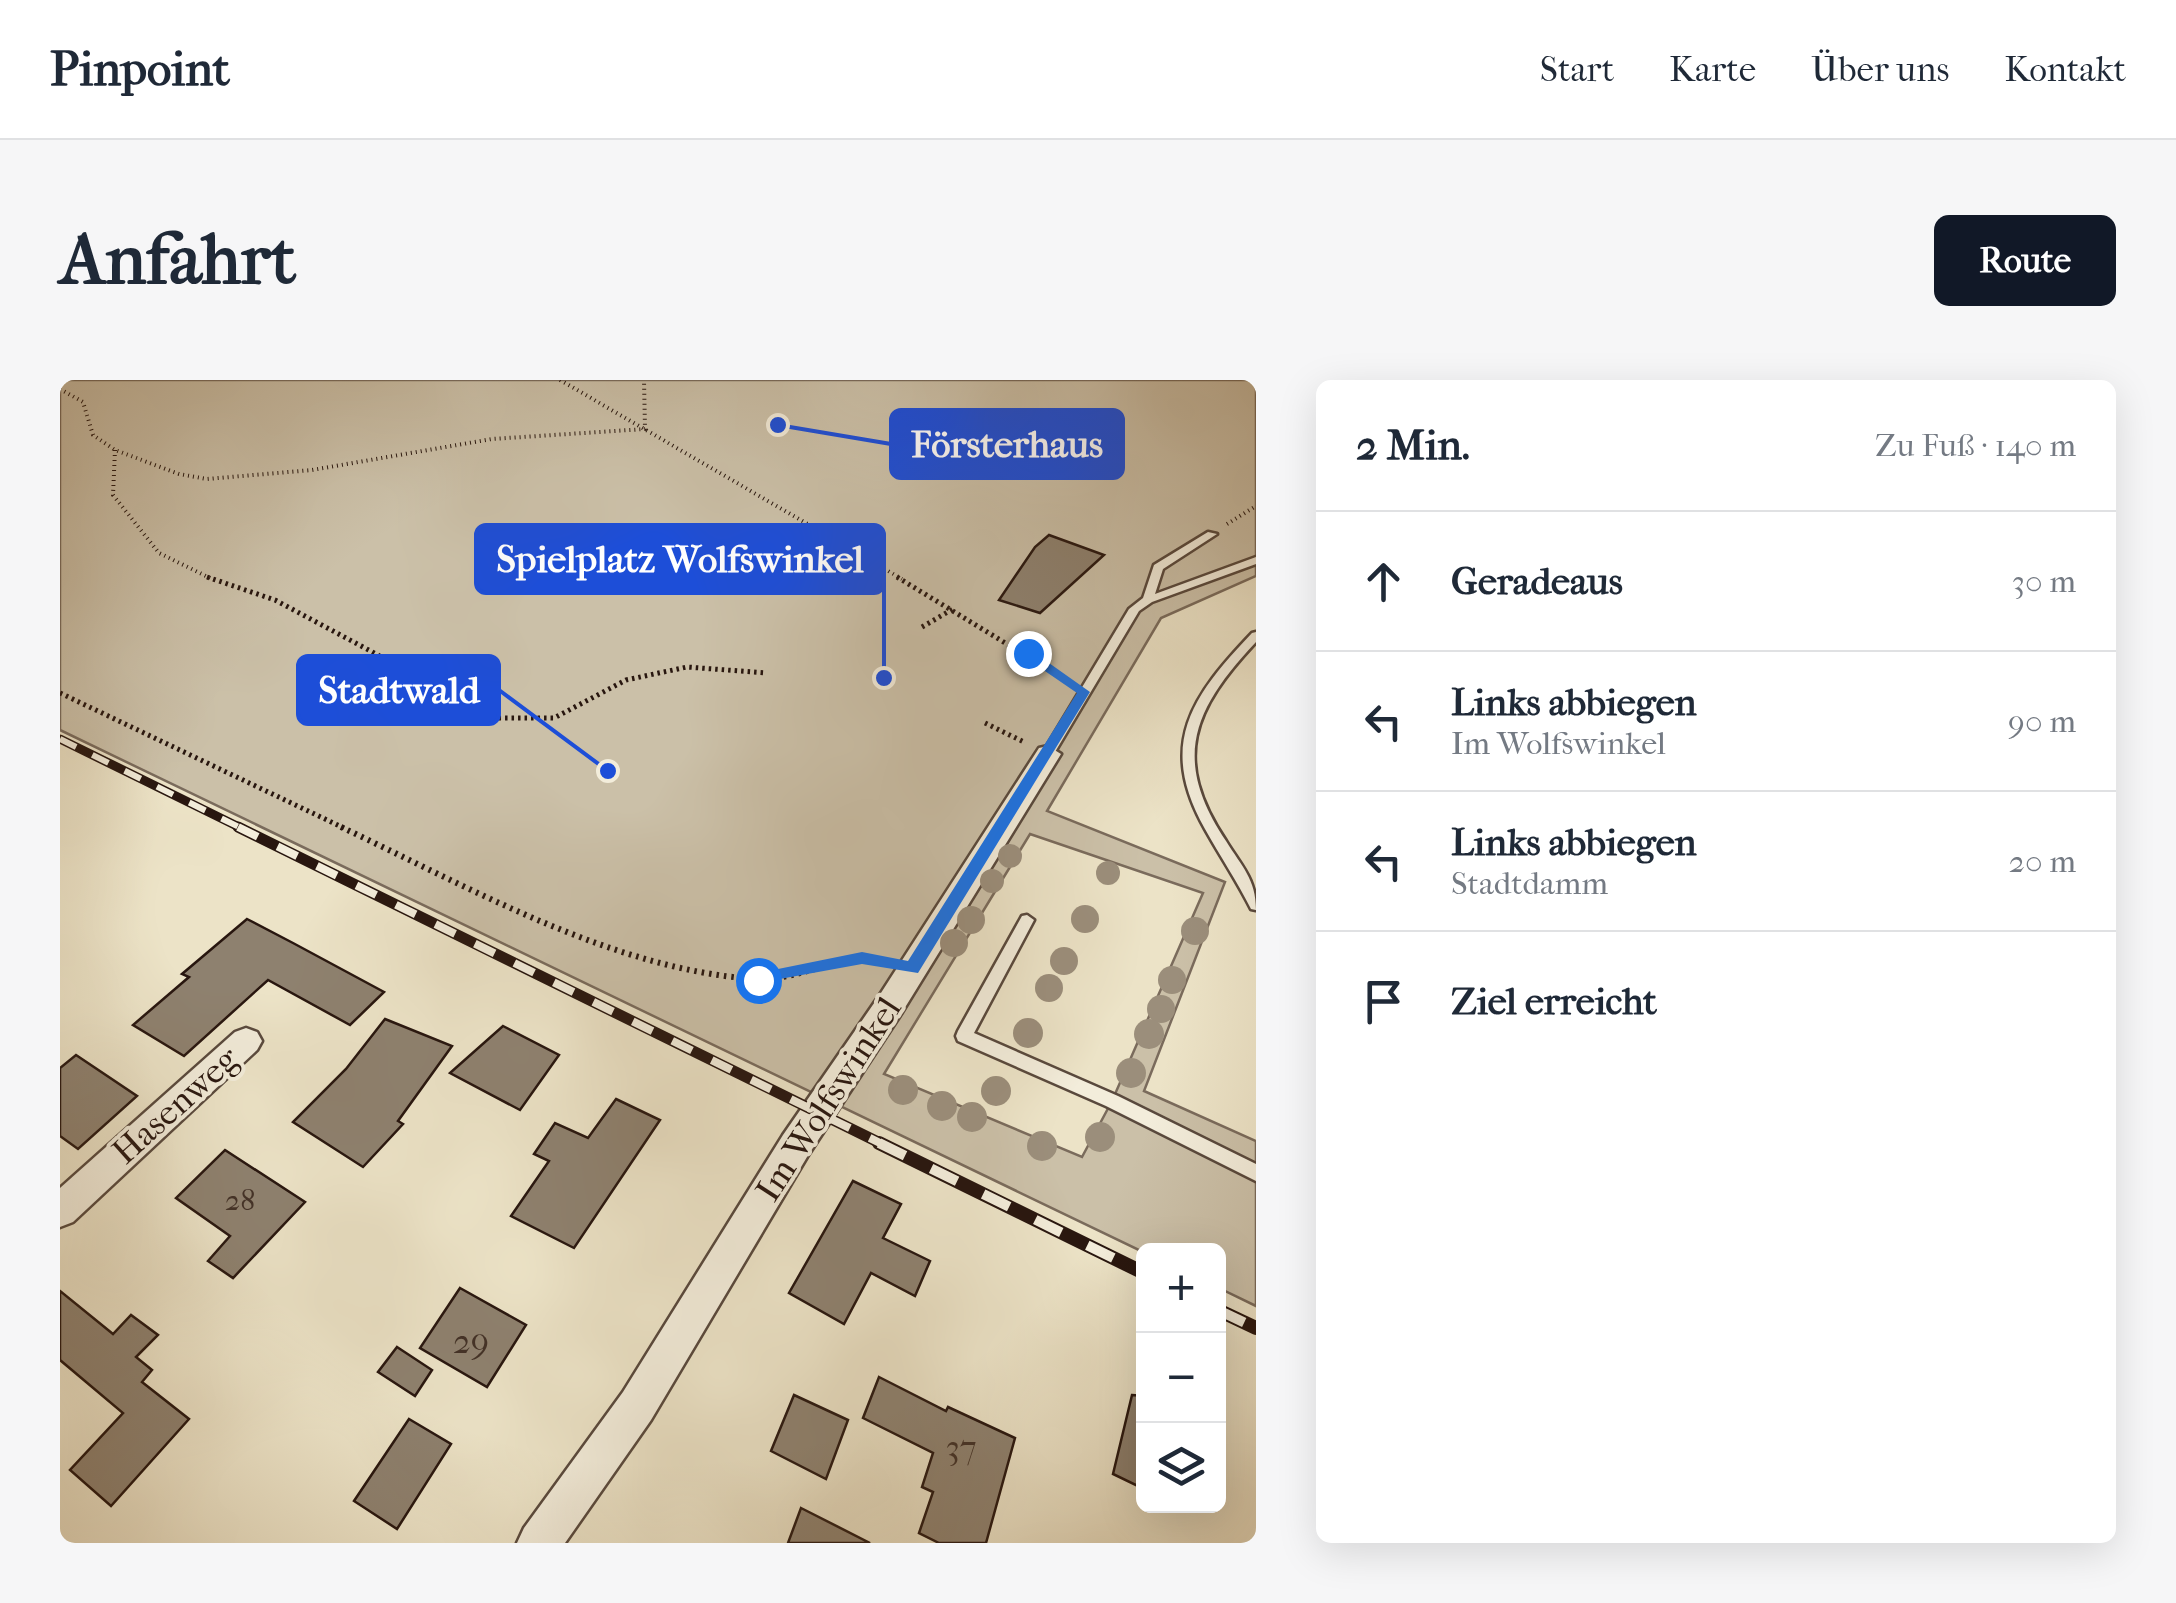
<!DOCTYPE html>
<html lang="de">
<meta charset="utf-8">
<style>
:root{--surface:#fff;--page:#f6f6f7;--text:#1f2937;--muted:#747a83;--line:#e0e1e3;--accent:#111827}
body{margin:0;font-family:"IM FELL French Canon",serif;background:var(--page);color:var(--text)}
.controls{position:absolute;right:30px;bottom:30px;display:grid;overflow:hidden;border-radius:15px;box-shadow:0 10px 40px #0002}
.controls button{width:90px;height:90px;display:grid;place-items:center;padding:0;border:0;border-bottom:2px solid var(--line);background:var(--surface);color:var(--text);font:50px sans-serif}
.stop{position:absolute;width:30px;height:30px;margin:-22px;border:8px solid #1a73e8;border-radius:50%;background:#fff}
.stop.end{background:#1a73e8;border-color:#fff;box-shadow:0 2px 10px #0008}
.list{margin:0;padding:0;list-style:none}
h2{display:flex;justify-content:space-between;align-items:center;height:130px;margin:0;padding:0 40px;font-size:42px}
h2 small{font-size:32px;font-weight:400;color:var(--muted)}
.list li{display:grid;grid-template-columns:65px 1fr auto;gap:30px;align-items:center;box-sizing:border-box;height:140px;padding:0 40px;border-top:2px solid var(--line)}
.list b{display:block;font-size:38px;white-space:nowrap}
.list p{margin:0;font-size:32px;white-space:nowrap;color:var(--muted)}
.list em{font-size:32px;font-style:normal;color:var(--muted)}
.icon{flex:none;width:55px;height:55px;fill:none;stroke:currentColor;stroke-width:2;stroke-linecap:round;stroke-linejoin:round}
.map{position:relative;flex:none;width:1196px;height:1163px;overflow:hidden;border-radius:15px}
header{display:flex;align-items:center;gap:60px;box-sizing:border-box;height:140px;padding:0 50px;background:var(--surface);border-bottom:2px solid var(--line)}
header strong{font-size:48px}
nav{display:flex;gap:55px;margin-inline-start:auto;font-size:35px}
.intro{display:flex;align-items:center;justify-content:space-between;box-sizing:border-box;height:240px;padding:0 60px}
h1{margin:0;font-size:70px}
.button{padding:25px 45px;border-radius:15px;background:var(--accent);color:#fff;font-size:35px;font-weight:700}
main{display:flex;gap:60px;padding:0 60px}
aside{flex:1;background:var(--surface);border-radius:15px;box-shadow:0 10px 40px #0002}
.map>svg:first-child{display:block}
.green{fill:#cbc0a8;stroke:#7a6b5c;stroke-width:2.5;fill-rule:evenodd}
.building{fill:#8e816f;stroke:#28160f;stroke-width:2.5}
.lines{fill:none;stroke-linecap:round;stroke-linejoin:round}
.service-casing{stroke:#59493d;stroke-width:5}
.minor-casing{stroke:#59493d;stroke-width:5}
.path-far2{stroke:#28160f;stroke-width:4;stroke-dasharray:1 4;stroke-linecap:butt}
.path-far1{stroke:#28160f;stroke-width:5;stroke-dasharray:2.5 4;stroke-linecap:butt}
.path{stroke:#28160f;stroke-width:6;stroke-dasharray:2.5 5;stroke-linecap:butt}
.service{fill:#f3eddb;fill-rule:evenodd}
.minor{fill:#f3eddb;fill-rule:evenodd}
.rail-far2-casing{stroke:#28160f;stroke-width:9}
.rail-far1-casing{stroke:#28160f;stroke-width:11}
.rail-casing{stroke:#28160f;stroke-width:14}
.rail-far2{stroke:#f3eddb;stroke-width:6;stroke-dasharray:18;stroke-linecap:butt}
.rail-far1{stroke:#f3eddb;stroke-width:8;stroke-dasharray:22;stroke-linecap:butt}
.rail{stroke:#f3eddb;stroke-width:10;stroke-dasharray:29;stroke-linecap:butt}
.tree{fill:#9b8e7b}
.route{fill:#1a73e8}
.labels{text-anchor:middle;stroke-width:8;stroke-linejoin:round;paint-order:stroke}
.number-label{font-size:30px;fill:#423127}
.street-label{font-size:35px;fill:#28160f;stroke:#f3eddb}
.near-number-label{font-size:35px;fill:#423127}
.leader{fill:none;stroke:#1d4ed8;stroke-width:4}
.callout-dot{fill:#1d4ed8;stroke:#f3eddb;stroke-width:4}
.callout{fill:#1d4ed8;stroke:#1d4ed8;stroke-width:4}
.callout-label{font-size:38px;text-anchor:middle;font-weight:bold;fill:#fff}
</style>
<header>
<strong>Pinpoint</strong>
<nav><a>Start</a><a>Karte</a><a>Über uns</a><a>Kontakt</a></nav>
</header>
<div class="intro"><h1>Anfahrt</h1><a class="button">Route</a></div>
<main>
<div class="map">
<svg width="1196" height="1163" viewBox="0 0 1196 1163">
<rect width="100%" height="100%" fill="#ece3c7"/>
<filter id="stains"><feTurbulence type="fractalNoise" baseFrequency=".002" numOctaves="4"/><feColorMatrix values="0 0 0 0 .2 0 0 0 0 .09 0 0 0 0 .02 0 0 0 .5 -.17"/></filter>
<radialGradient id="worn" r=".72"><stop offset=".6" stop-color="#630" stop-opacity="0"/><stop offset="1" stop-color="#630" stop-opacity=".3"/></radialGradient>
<path class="green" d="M0,0h1196v196l-95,42 -114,193 178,71 -81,209 112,50v165l-37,-18 -1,-37 -75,1 -1083,-522zM970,454l173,59 -91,208 -30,56 -198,-83z"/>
<g class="building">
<path d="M989,155l55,20 -64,58 -41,-13 36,-53z"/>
<path d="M187,539l46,24 91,49 -34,33 -82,-45 -84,76 -51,-31 56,-48 -7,-3z"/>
<path d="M325,639l67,27 -54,75 5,3 -40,43 -70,-45 53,-53z"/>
<path d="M443,646l56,29 -39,55 -70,-37z"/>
<path d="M16,675l61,41 -59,53 -18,-13v-68z"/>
<path d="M556,719l44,21 -86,128 -63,-32 38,-55 -15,-7 21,-31 33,15z"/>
<path d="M165,770l80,52 -72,76 -25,-17 22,-25 -54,-38z"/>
<path d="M793,801l48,23 -18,34 47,23 -15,35 -44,-23 -27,51 -55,-31z"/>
<path d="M400,908l66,37 -39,62 -67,-39z"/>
<path d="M0,911l53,43 18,-19 27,20 -22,22 16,13 -10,12 47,37 -78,87 -41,-36 53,-57 -63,-53z"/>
<path d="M337,967l35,23 -17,26 -37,-24z"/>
<path d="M819,997l67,34 2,-4 67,31 -29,105h-47l-20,-10 14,-41 -11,-5 11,-34 -70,-35z"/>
<path d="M734,1015l54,25 -22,59 -55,-28z"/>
<path d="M1072,1015l12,1v93l-31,-15z"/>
<path d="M349,1039l42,25 -54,85 -43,-28z"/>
<path d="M741,1128l69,35h-82z"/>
</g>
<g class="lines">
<defs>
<g id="service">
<path d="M1148,152l9,2 -54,35 -8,25 101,-37v7l-104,38 -13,9 -87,146h-8l-2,-3 87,-145 14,-11 11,-33z"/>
<path d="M1196,252v10c-63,67 -85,117 -30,199 16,26 30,38 30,69l-5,-1c-14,-28 -31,-53 -46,-80 -48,-85 -13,-133 47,-196z"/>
<path d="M967,535l7,5 -60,113 144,63 138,68v17l-150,-75 -148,-65 -2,-5 2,-5 64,-115z"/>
</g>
<g id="minor">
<path d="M988,366l13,8 -160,260 -94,143 -156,263 -86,123h-48l7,-15 99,-136 160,-257 96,-139 160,-248z"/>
<path d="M186,648l11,4 5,9 -5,9 -184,172 -13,5v-39l175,-156z"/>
</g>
</defs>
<use href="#service" class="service-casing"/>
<use href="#minor" class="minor-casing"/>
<g class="path-far2">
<path d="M500,0l342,199"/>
<path d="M0,9l23,13 10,33 22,15 64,24 28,5 105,-9 180,-31 153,-10 -1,-49"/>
<path d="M55,70l-2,45 46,58 53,26"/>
<path d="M1167,144l29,-18"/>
</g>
<g class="path-far1">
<path d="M147,197l68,23 103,55 49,32 72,31h55l72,-38 61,-13 79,6"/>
<path d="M837,197l169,103"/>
<path d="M862,247l31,-18"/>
<path d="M0,313l286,136"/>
<path d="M925,343l39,19"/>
</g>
<path class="path" d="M281,447c128,60 270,142 413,152 43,3 84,-26 127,-17"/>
<use href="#service" class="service"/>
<use href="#minor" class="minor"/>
<defs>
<path id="rail-far2" d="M0,359l183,90"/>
<path id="rail-far1" d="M178,447l646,318"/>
<g id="rail">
<path d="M819,763l265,130"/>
<path d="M1158,930l38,18"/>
</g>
</defs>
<use href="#rail-far2" class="rail-far2-casing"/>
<use href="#rail-far1" class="rail-far1-casing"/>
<use href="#rail" class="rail-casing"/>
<use href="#rail-far2" class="rail-far2"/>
<use href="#rail-far1" class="rail-far1"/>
<use href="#rail" class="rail"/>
</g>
<g class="tree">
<circle cx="950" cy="476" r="12"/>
<circle cx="1048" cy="493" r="12"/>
<circle cx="932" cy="501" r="12"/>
<circle cx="1025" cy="539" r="14"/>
<circle cx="911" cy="540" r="14"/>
<circle cx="1135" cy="551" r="14"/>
<circle cx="894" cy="563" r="14"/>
<circle cx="1004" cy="581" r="14"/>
<circle cx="1112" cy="600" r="14"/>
<circle cx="989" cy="608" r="14"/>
<circle cx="1101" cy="629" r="14"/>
<circle cx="968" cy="653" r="15"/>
<circle cx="1089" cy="654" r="15"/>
<circle cx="1071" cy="693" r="15"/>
<circle cx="843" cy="710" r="15"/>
<circle cx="936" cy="711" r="15"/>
<circle cx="882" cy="726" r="15"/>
<circle cx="912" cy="737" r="15"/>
<circle cx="1040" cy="757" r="15"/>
<circle cx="982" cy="766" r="15"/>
</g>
<path class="route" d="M963,271h9l58,41 -172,281 -56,-9 -110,20 -2,-4 8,-7 104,-21 46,9 169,-268 -54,-37z"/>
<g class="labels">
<g class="number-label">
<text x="180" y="830">28</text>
</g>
<g class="street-label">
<text transform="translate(768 719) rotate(-57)" y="12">Im Wolfswinkel</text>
<text transform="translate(115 725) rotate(-42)" y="12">Hasenweg</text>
</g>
<g class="near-number-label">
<text x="411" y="973">29</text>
<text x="901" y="1079">37</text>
</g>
</g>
<path class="leader" d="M718 45L831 64M824 298L824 179M548 391L439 310"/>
<g class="callout-dot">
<circle cx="718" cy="45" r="10"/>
<circle cx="824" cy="298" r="10"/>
<circle cx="548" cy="391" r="10"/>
</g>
<g class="callout">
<rect x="831" y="30" width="232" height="68" rx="10"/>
<rect x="416" y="145" width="408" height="68" rx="10"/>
<rect x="238" y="276" width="201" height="68" rx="10"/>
</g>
<g class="callout-label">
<text x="947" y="77">Försterhaus</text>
<text x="620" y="192">Spielplatz Wolfswinkel</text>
<text x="339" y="323">Stadtwald</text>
</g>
<rect width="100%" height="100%" filter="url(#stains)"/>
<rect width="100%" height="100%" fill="url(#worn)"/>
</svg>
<div class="controls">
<button>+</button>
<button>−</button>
<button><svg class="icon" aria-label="layers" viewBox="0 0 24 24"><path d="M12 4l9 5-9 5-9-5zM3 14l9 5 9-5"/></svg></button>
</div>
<div class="stop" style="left:698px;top:600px"></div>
<div class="stop end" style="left:968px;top:273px"></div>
</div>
<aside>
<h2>2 Min.<small>Zu Fuß · 140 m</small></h2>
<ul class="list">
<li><svg class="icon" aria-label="ahead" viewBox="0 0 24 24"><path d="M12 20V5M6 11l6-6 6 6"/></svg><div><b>Geradeaus</b></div><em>30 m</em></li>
<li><svg class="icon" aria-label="left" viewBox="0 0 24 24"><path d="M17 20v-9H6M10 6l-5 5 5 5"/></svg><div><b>Links abbiegen</b><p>Im Wolfswinkel</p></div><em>90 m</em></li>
<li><svg class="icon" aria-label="left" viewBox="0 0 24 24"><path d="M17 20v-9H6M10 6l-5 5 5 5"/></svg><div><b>Links abbiegen</b><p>Stadtdamm</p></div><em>20 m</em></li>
<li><svg class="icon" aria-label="arrive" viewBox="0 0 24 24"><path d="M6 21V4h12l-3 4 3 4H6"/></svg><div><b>Ziel erreicht</b></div></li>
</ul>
</aside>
</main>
